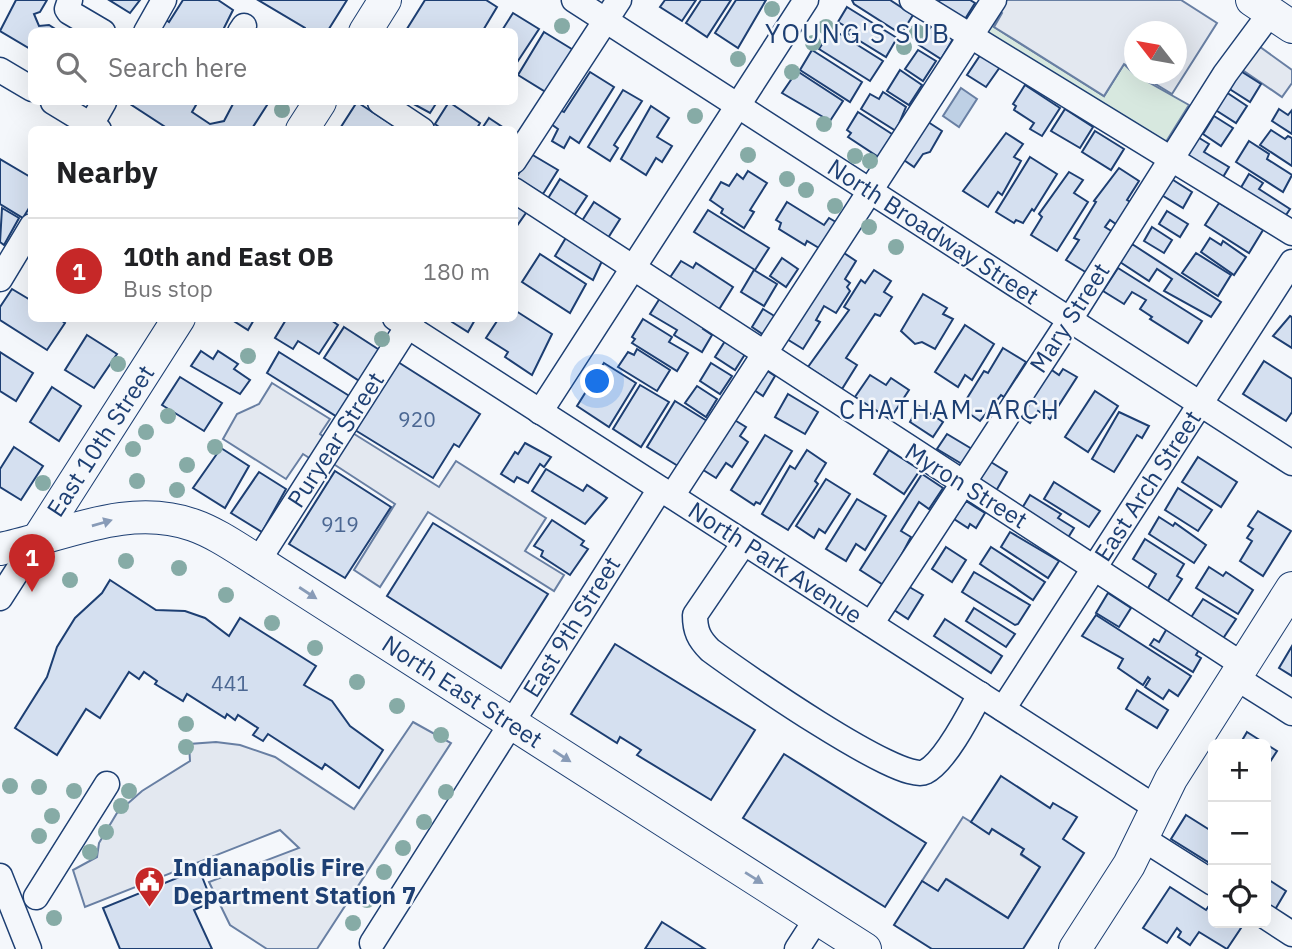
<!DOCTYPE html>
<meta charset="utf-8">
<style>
:root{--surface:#fff;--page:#f2f2f2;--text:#202124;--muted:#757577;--line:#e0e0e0;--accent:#c62828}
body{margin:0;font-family:"IBM Plex Sans",sans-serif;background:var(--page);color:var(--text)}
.controls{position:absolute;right:21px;bottom:21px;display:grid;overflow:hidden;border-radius:10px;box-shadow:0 7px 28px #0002}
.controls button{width:63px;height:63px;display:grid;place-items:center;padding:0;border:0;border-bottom:2px solid var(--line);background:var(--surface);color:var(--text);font:35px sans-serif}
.compass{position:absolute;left:1124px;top:21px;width:63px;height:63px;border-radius:50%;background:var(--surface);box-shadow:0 7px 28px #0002;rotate:301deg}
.you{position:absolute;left:598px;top:382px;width:24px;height:24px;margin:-18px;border:5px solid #fff;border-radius:50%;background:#1a73e8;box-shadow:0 0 0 10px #1a73e833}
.badge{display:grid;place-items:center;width:46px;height:46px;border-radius:50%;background:var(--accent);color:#fff;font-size:23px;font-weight:700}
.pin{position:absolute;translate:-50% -58px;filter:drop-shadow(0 2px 4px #0008)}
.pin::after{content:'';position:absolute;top:37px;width:24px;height:21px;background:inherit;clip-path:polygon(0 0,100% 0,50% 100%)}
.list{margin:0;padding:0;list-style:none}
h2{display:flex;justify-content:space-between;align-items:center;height:91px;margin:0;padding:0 28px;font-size:30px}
h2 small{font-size:23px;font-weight:400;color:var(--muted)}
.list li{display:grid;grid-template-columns:46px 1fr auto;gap:21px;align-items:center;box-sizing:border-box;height:105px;padding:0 28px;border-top:2px solid var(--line)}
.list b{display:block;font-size:26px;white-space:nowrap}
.list p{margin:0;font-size:23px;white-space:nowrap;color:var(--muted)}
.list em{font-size:23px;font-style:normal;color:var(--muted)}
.icon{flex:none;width:38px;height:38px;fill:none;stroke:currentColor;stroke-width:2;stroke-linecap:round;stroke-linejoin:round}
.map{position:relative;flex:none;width:1292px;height:949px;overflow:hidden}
.search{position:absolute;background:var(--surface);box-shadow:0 7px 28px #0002;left:28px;top:28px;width:490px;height:77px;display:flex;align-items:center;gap:18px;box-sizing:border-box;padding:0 24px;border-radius:10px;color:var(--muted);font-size:26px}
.panel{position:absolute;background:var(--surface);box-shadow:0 7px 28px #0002;left:28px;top:126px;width:490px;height:196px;border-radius:10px}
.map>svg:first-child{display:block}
.green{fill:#d7e8df;stroke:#687fa3;stroke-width:2}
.parking{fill:#e3e8f0;stroke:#687fa3;stroke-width:2}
.water{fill:#bed0e5;stroke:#687fa3;stroke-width:2}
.building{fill:#d5e0f0;stroke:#1d3f73;stroke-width:2}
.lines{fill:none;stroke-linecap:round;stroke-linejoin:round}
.minor-casing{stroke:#1d3f73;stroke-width:27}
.major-casing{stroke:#1d3f73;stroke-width:34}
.minor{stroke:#f4f7fb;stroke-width:24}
.major{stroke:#f4f7fb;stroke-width:32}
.tree{fill:#86aba6}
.oneway{fill:#889bb7}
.labels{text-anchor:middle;stroke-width:5;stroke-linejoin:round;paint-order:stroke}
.number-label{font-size:21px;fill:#4b6792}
.street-label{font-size:24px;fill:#1d3f73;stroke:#f4f7fb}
.poi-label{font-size:24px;font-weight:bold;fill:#1d3f73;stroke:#f4f7fb;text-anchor:start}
.neighbourhood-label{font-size:26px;letter-spacing:2px;fill:#1d3f73;stroke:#f4f7fb}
</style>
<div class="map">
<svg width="1292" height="949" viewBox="0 0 1292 949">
<rect width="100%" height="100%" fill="#f4f7fb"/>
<path class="green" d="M995,8l7,5 -8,14 110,69 20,-32 10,10 55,31 -25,40 -183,-116z"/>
<g class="parking">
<path d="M1000,0h181l36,23 -45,71 -33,-20h37v-42h-42v38l-10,-6 -20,32 -110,-69 8,-14 -7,-5z"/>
<path d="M1256,44l36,26v13l-10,14 -44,-30z"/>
<path d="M272,383l58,36 -10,15 8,6 -14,21 -11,-7 -17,25 -63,-40 14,-25 22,-10z"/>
<path d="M351,432l88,55 17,-26 90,57 -21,33 39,24 -10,16 -126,-79 -48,75 -26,-17 41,-66 -63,-41z"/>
<path d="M413,722l38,21 -134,206h-50l-37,-24 -21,-43 90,-34 -19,-18 -195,77 -12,-37 24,-13 2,-14 18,-30 25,-22 48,-30 -1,-17 27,-2 24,3 35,12 79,52z"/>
<path d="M963,817l26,16 3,-4 32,20 -3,6 19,12 -32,51 -61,-39 -9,12 -16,-10z"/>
</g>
<path class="water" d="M961,88l16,11 -18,28 -16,-11z"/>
<g class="building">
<path d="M16,0h31l-7,12 -6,2 5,12 10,-1 11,7h-28v18l-32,-19z"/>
<path d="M109,0h31l-10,13z"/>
<path d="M183,0h35l15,10 -11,22 -64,-2 7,-11 4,3z"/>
<path d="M258,0h89l-20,32h-21l-1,-4z"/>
<path d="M425,0h61l11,7 -15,25h-77z"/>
<path d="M665,0h31l-14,21 -22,-14z"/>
<path d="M701,0h30l-24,37 -21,-14z"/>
<path d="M736,0h30l-28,48 -23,-15z"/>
<path d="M852,0h38l23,15 -12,19 -47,-30z"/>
<path d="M940,0h30l5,3 -13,21 -24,-22z"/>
<path d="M847,7l50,31 -11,19 -39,-24 3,-4 -12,-7z"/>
<path d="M513,13l26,16 -25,38v-35h-13z"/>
<path d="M932,25l21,14 -12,20 -22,-14z"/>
<path d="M832,29l51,32 -13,20 -51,-32z"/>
<path d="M544,32l31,19 -26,43 -31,-19z"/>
<path d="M812,50l50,32 -12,20 -50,-32z"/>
<path d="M918,50l18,11 -13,20 -18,-12z"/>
<path d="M981,54l19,13 -14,20 -19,-12z"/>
<path d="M900,70l22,15 -13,20 -22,-14z"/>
<path d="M1239,70l22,14 -11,18 -22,-14z"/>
<path d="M797,71l46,30 -13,20 -48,-28z"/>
<path d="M590,72l24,15 -35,56 -9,-6 -6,11 -12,-7 6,-12 -7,-5 9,-14 4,2z"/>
<path d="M1025,85l35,23 -18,28 -12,-7 4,-6 -20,-13 2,-4 -3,-2z"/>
<path d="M623,90l19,11 -28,44 4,3 -8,13 -22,-14z"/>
<path d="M883,92l23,15 -10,24 -35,-22 9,-15 9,5z"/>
<path d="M1226,92l21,14 -11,17 -22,-14z"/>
<path d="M127,102h64l5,3 -4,7 18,12 14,-3 10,-19h35l-18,28h-81z"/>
<path d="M357,102l43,28h-61z"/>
<path d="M410,102h27l-7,11z"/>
<path d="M449,102l31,21 -4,7h-33l-8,-6z"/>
<path d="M651,106l18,12 -12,19 15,9 -10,16 -6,-4 -10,17 -25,-16z"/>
<path d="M1065,109l28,18 -13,21 -29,-17z"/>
<path d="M1279,109l9,6 4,-5v24l-20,-13z"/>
<path d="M858,112l37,24 -15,22 -32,-21 3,-4 -4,-3z"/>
<path d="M1214,116l19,12 -12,18 -18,-12z"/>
<path d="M489,118l18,12h-26z"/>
<path d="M925,120l17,11 -12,21 -7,2 -9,13 -13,-9z"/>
<path d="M1271,130l14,9 3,-3 4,2v28l-32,-21z"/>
<path d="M1095,131l29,18 -13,21 -29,-18z"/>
<path d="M1006,133l17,11 -9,13 7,4 -19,34 -4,-3 -10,15 -25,-16z"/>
<path d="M1196,136l13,8 -5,8 25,15 -9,15 -38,-24z"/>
<path d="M1249,141l20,13 -2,5 25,16 -9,17 -47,-30z"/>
<path d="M531,154l27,16 -15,24 -27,-16z"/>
<path d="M1030,157l27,17 -23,37 -2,-2 -9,14 -7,-3 -2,3 -18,-11z"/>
<path d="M0,159l32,19v25l-9,15 -23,-14z"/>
<path d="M1119,168l20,13 -12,19 5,3 -12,24 -10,-7 -5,7 8,5 -26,41 -21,-13 13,-20 -5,-2 22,-36 -2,-1z"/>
<path d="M748,171l19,12 -17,27 4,2 -10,16 -23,-15 2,-4 -13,-9 11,-18 8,4 8,-12 6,5z"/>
<path d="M1069,172l14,8 -9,13 14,9 -31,49 -26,-16 11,-18 -3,-3z"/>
<path d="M1249,174l14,9 -4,6 31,20 -10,15 -44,-28z"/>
<path d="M1170,178l22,14 -9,16 -23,-14z"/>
<path d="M560,179l27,17 -14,21 -26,-17z"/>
<path d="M514,202l14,8 -14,20z"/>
<path d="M594,202l26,17 -14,22 -26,-17z"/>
<path d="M787,202l37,23 5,-7 12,7 -17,26 -17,-10 -2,4 -26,-16 2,-6 -5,-3z"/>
<path d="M1219,203l44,27 -14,23 -44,-28z"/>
<path d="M2,208l17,10 -15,27 -4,-3z"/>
<path d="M708,210l61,38 -14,22 -61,-38z"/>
<path d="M1167,211l21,13 -8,13 -21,-13z"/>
<path d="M1152,227l20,13 -8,13 -20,-12z"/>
<path d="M567,236l36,23 -10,21 -38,-24z"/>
<path d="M1210,238l11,7 2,-4 23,16 -12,18 -33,-23z"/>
<path d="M1132,244l89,58 -10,15 -47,-26 8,-12 -15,-10 -8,12 -29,-19z"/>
<path d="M838,249l18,12 -11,18 5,4 -3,4 3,4 -14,22 -12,-7 -8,14 4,2 -17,27 -21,-13z"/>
<path d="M1196,253l35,22 -13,21 -36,-23z"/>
<path d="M540,254l46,30 -16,29 -48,-31z"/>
<path d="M782,258l16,11 -12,18 -16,-11z"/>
<path d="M681,261l12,7 3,-5 37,24 -15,24 -49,-32z"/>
<path d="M1118,268l84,53 -14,22 -38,-24 2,-2 -12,-8 6,-9 -14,-8 -8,12 -21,-13z"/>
<path d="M754,270l23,14 -13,22 -23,-14z"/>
<path d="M874,270l17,11 -7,11 8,5 -12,19 -5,-2 -29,44 11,7 -15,24 -34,-22 41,-57 -5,-3 17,-27 4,3z"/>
<path d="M12,289l20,12v17h26l7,5 -18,27 -47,-30v-13z"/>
<path d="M923,294l24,14 -4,6 10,5 -18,30 -13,-7 -7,2 -14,-13z"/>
<path d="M660,298l45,27 -2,4 9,6 -10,17 -28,-17 3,-5 -27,-16z"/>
<path d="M763,309l13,8 -11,19 -13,-9z"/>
<path d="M516,311l36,23 -20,41 -27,-18 3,-5 -22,-14 13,-20h15z"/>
<path d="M1290,316l2,1v31l-19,-12z"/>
<path d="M229,318h26l-7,12z"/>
<path d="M287,318h41l10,7 -19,29 -21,-13 -5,8 -18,-11z"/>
<path d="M454,318h22l-8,14 -16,-10z"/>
<path d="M643,319l29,18 -3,5 19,11 -11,18 -45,-28 3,-4 -3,-2z"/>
<path d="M965,325l29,19 -22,36 -7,-5 -7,12 -23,-15z"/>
<path d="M344,327l37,24 -20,31 -37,-24z"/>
<path d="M87,335l30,19 -23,34 -29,-18z"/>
<path d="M727,338l20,13 -12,19 -20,-13z"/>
<path d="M1003,348l23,14 -22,35 -3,-2 -21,26 -19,-13 23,-37 4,2z"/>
<path d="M637,349l33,21 -13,21 -39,-24 10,-15 6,3z"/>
<path d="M201,351l12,8 5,-8 20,13 -4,5 16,11 -10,14 -49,-28z"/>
<path d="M0,352l33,21 -17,28 -16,-10z"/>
<path d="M279,352l72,45 -12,21 -72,-45z"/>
<path d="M1264,361l28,18v33l-6,9 -43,-27z"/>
<path d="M398,362l82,52 -21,33 -5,-3 -21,34 -78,-48z"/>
<path d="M604,363l32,20 -27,44 -32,-21z"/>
<path d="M711,363l21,13 -12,18 -20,-13z"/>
<path d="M760,366l15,10 -12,20 -15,-10z"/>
<path d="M1046,366l13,9 4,-6 14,8 -27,42 -12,-8 -8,12 -16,-11z"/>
<path d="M870,375l16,10 5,-7 18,12 -19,29 -35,-22z"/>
<path d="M180,377l42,26 -18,28 -42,-26z"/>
<path d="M640,385l29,17 -28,45 -28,-18z"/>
<path d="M697,386l20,13 -11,18 -21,-14z"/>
<path d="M52,387l29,19 -22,35 -29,-19z"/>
<path d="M1095,391l23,15 -30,46 -23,-15z"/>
<path d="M788,394l30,18 -13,22 -30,-17z"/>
<path d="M675,401l32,20 -29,45 -31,-19z"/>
<path d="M919,406l24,16 -10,15 -23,-15z"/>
<path d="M1119,412l30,14 -7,12 -5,-3 -23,37 -22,-13z"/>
<path d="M728,416l18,11 -6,9 8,6 -16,25 -6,-4 -10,15 -16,-10z"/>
<path d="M947,434l25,15 -10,15 -25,-15z"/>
<path d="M765,435l27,16 -32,53 -4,-2 -2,3 -23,-15z"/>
<path d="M525,443l26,14 -7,10 -4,-3 -12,19 -11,-6 -3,5 -13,-8 14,-22 3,2z"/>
<path d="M14,447l29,19 -22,34 -21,-13v-18z"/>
<path d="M221,448l28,18 -24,42 -32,-20z"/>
<path d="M807,450l19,13 -11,18 3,3 -30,46 -26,-16 28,-48 5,3z"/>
<path d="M889,450l31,20 -16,24 -30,-20z"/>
<path d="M1198,457l39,25 -16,25 -39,-25z"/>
<path d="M986,459l21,13 -11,19 -22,-13z"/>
<path d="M546,469l37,22 4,-6 20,13 -22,26 -53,-33z"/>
<path d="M335,471l56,36 -46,71 -56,-34z"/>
<path d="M259,472l27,17 -24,43 -31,-19z"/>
<path d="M922,474l21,14 -14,21 -10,-7 -18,29 10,6 -26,49 -25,-16z"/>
<path d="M826,479l24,15 -25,39 -6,-4 -5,9 -18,-12z"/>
<path d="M1054,482l46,29 -11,16 -45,-28z"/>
<path d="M1178,488l34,22 -14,21 -33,-21z"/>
<path d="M1030,495l31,19 -3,4 16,10 -10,16 -46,-29z"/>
<path d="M857,499l29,17 -21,34 -9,-6 -10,17 -20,-12z"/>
<path d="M966,501l19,12 -9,15 -6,-4 -2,4 -14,-9z"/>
<path d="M1258,511l33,20 -28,45 -23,-15 12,-20 -5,-3 6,-9 -5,-3z"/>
<path d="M1159,517l14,9 2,-3 31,22 -12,18 -45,-29z"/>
<path d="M552,520l32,21 -3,4 7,4 -18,26 -29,-19 2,-5 -9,-5z"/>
<path d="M433,523l115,71 -47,74 -114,-72z"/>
<path d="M1010,532l49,29 -11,17 -47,-31z"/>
<path d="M1145,539l39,25 -7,12 5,3 -14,22 -20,-13 8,-14 -23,-15z"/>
<path d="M946,547l20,13 -14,22 -20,-13z"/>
<path d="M991,547l54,35 -12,18 -53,-36z"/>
<path d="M1209,567l14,9 3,-4 27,18 -15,24 -42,-26z"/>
<path d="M974,572l56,33 -12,19 -3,1 -53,-33z"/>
<path d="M110,580l46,30 29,1 20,7 24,18 11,-18 76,48 -12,19 28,16 18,25 33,24 -24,38 -34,-24 -3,5 -54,-35 -5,7 -10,-6 5,-7 -20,-13 -3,5 -8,-6 -2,4 -38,-24 -4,7 -28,-17 2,-3 -13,-9 -5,7 -10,-7 -29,46 -14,-9 -29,46 -42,-27 32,-51 10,-30 18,-29 27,-25z"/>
<path d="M906,585l17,10 -15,24 -17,-11z"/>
<path d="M1108,593l23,15 -12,19 -23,-14z"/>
<path d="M1203,599l33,20 -16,24 -32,-21z"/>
<path d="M974,608l41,26 -9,13 -40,-26z"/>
<path d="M1096,615l95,61 -13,20 -9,-6 -6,9 -18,-12 5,-8 -2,-2 -5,8 -25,-17 5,-9 -41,-23z"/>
<path d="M945,619l57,37 -11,17 -57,-37z"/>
<path d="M1169,625l31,23 -4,7 5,3 -8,14 -43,-27 4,-6 5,3z"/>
<path d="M615,644l140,86 -44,70 -74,-45 4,-5 -21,-13 -3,6 -46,-29z"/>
<path d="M1292,646v30l-13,-8z"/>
<path d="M1137,690l31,20 -11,18 -31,-19z"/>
<path d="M1247,732l30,19 -11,17v-24h-26z"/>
<path d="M784,754l142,89 -41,64 -142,-89z"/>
<path d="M1001,776l49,32 3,-5 24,14 -14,22 21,14 -61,96h-91l-38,-24 28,-44 16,10 8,-12 62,39 32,-51 -19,-13 3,-5 -32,-20 -3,5 -18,-12z"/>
<path d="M1186,815l27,17v22l-5,8 -37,-23z"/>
<path d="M199,869l13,33 -18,8 18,39h-92l-17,-41z"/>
<path d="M1266,878l20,13 -13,22 -7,-5z"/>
<path d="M1170,887l36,23 2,-3 5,3v13h20l8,5 -14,21 -28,-17 -9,13 -12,-8 3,-5 -4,-4 -10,15 -24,-15z"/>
<path d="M662,922l43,27h-60z"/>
</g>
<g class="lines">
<defs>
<g id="minor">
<path d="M70,0l-3,9 2,3 34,20"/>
<path d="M574,0l718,463"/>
<path d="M912,0l380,233"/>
<path d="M146,32l18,-32"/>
<path d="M240,32l4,-6"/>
<path d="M0,70l32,19"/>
<path d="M53,102l46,28"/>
<path d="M380,102l42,28"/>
<path d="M88,130l16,-28"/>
<path d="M514,161l105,-161"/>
<path d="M514,190l729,475"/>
<path d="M0,279l32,-53"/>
<path d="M395,318l760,489"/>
<path d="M540,412l266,-412"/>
<path d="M672,496l322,-496"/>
<path d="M744,543l-49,72c0,16 4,24 15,35 27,20 191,135 215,122 20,-10 44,-57 55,-78"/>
<path d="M258,561l155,-243"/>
<path d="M0,598l36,-56"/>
<path d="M871,624l198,-303 156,-247 46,-62"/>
<path d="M1235,677l57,36"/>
<path d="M1003,709l289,-447"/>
<path d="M1142,838l71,45"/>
<path d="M0,876l29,73"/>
<path d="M36,897l71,-113"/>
<path d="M1266,917l26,17"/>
<path d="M372,943l288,-454"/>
<path d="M797,949l20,-31"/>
</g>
<g id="major">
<path d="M1252,0l40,27"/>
<path d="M365,32l20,-32"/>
<path d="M302,130l18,-28"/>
<path d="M36,542l143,-224"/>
<path d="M0,549c63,-13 128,-47 193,-24 23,8 44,23 65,36l607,388"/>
<path d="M1075,949l54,-84 42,-86 121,-191"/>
</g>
</defs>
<use href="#minor" class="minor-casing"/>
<use href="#major" class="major-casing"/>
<use href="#minor" class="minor"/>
<use href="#major" class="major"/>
</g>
<g class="tree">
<circle cx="772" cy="9" r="8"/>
<circle cx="562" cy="26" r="8"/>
<circle cx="826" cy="27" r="8"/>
<circle cx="917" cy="32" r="8"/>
<circle cx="813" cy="43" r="8"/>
<circle cx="904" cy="47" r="8"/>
<circle cx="738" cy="59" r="8"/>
<circle cx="792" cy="72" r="8"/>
<circle cx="282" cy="110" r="8"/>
<circle cx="695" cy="116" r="8"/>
<circle cx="824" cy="124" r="8"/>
<circle cx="748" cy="155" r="8"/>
<circle cx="855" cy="156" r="8"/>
<circle cx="870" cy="161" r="8"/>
<circle cx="787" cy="179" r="8"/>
<circle cx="806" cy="190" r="8"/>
<circle cx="835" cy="206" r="8"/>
<circle cx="869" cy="227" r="8"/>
<circle cx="896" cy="247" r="8"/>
<circle cx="382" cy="339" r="8"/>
<circle cx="248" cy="356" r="8"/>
<circle cx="118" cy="364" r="8"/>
<circle cx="168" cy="416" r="8"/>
<circle cx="146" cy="432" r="8"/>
<circle cx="215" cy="447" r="8"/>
<circle cx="133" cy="449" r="8"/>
<circle cx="187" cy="465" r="8"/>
<circle cx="137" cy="481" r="8"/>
<circle cx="43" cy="483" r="8"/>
<circle cx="177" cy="490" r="8"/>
<circle cx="126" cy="561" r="8"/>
<circle cx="179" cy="568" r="8"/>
<circle cx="70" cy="580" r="8"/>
<circle cx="226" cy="595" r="8"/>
<circle cx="272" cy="623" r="8"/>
<circle cx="315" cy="648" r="8"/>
<circle cx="357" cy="682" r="8"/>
<circle cx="397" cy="706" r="8"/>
<circle cx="186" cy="724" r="8"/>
<circle cx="441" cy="735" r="8"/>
<circle cx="186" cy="747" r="8"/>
<circle cx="10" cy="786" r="8"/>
<circle cx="39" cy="787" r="8"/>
<circle cx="74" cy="791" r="8"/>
<circle cx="129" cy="791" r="8"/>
<circle cx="446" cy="792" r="8"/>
<circle cx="121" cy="806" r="8"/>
<circle cx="52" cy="816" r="8"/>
<circle cx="424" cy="822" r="8"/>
<circle cx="106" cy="832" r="8"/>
<circle cx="39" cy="836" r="8"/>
<circle cx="403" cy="848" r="8"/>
<circle cx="90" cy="852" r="8"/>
<circle cx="384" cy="872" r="8"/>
<circle cx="367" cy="900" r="8"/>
<circle cx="54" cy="918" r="8"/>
<circle cx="353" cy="923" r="8"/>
</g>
<defs><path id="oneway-solid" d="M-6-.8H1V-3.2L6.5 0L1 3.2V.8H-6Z" transform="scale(1.75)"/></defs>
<g class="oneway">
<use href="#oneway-solid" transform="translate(102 523) rotate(-16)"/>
<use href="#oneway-solid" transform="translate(308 593) rotate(33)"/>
<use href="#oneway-solid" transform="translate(562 756) rotate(33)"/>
<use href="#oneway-solid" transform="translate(754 878) rotate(32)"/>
</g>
<defs>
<symbol id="civic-pin" viewBox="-11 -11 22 30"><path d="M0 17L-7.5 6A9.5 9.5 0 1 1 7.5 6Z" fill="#c62828" stroke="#f4f7fb"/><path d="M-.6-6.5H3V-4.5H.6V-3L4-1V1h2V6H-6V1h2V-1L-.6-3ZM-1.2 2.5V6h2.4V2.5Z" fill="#fff"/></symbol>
</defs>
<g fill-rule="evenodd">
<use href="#civic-pin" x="132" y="864" width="35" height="47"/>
</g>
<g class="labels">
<g class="number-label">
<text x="417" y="427">920</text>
<text x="340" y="532">919</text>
<text x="230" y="691">441</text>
</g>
<g class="street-label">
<text transform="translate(933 232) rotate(33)" y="8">North Broadway Street</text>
<text transform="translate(1070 318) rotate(-57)" y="8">Mary Street</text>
<text transform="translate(336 440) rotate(-57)" y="8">Puryear Street</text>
<text transform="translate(101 441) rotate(-57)" y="8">East 10th Street</text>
<text transform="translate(966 486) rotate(32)" y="8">Myron Street</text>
<text transform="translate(1148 486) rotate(-57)" y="8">East Arch Street</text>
<text transform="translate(775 563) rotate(33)" y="8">North Park Avenue</text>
<text transform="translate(572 627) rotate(-58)" y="8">East 9th Street</text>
<text transform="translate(462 692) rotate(33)" y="8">North East Street</text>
</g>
<g class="poi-label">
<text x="173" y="876">Indianapolis Fire<tspan x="173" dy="28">Department Station 7</tspan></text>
</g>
<g class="neighbourhood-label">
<text x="858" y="43">YOUNG'S SUB</text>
<text x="950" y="419">CHATHAM-ARCH</text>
</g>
</g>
</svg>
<div class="controls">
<button>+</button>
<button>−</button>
<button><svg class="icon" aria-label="locate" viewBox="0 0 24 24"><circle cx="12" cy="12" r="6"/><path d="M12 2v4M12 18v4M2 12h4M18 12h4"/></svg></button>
</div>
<svg class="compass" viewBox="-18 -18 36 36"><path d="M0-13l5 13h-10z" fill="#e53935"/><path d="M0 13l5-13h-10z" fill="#757577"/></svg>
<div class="you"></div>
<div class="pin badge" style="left:32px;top:592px">1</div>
<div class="search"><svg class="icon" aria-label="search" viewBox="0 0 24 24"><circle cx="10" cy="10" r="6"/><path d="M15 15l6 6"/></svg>Search here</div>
<section class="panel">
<h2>Nearby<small></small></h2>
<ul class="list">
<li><span class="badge">1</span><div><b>10th and East OB</b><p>Bus stop</p></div><em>180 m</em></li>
</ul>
</section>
</div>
